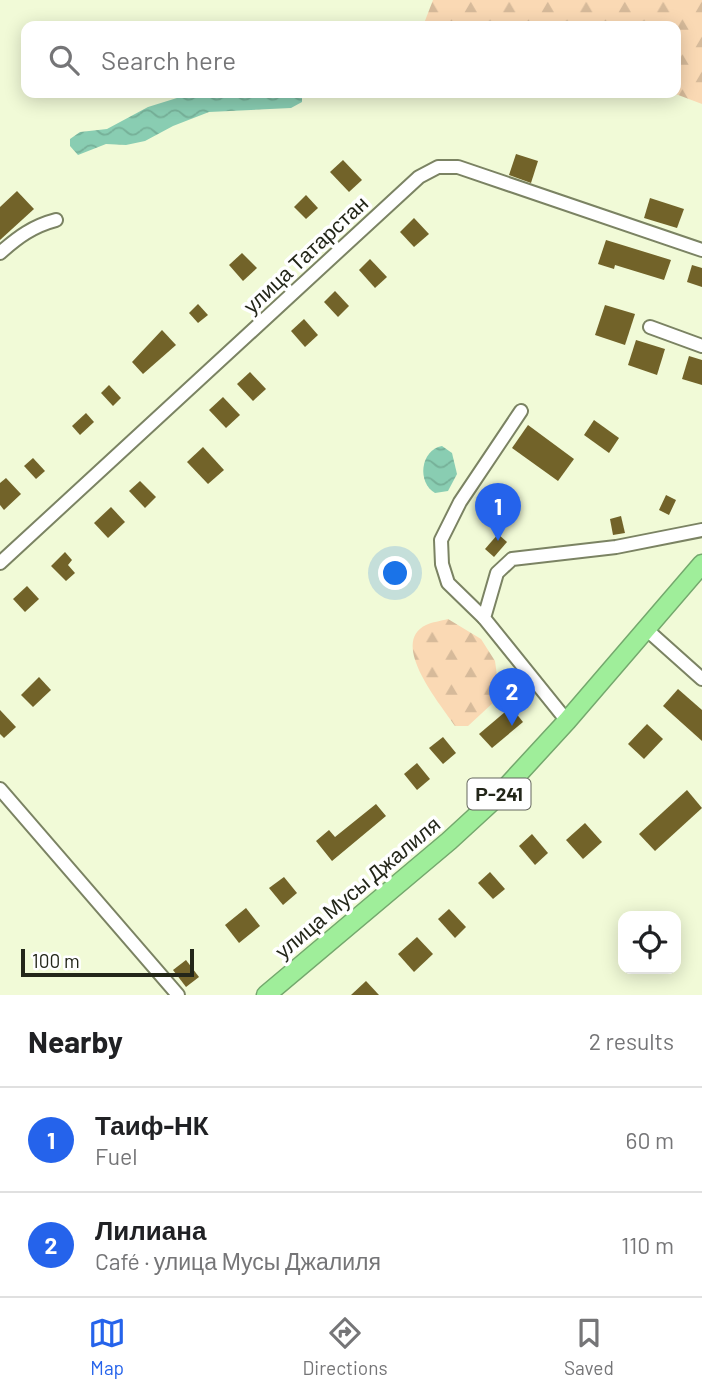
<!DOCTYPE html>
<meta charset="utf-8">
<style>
:root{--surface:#fff;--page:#f6f6f6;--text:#202124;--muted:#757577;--line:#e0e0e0;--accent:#2563eb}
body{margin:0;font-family:Barlow,sans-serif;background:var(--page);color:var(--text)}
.controls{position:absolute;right:21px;bottom:21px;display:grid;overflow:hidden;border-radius:14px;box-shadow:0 4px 18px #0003}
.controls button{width:63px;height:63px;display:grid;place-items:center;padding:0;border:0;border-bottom:2px solid var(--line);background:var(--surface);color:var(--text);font:35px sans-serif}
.scale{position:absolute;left:21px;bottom:18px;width:173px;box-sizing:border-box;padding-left:7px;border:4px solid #232619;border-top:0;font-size:19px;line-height:24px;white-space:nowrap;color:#232619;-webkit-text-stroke:5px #fff;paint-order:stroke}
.you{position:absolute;left:396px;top:574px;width:24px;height:24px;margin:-18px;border:5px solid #fff;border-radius:50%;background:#1a73e8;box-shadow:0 0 0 10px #1a73e833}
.badge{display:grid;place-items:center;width:46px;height:46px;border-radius:50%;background:var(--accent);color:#fff;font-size:23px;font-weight:700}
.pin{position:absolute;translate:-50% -58px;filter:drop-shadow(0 2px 4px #0008)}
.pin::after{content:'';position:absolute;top:37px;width:24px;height:21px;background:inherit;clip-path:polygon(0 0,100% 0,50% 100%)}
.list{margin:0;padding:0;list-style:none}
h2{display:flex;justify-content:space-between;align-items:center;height:91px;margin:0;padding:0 28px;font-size:30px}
h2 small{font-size:23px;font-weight:400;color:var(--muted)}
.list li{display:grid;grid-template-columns:46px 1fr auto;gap:21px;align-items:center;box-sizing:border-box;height:105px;padding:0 28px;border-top:2px solid var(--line)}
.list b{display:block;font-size:26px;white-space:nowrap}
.list p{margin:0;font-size:23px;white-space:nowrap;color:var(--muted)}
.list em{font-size:23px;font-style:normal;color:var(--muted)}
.icon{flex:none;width:38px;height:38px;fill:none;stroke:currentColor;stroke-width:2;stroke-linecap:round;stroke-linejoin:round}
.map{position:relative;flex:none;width:702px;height:995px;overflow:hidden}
.search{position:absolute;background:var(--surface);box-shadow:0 4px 18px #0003;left:21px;right:21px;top:21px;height:77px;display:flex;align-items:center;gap:18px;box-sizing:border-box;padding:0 24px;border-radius:14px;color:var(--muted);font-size:26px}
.sheet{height:301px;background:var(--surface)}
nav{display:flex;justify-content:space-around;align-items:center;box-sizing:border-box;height:98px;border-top:2px solid var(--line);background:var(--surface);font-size:19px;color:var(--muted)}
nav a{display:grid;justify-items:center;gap:4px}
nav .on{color:var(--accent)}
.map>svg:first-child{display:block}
.forest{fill:url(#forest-firs)}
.water{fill:url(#water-waves)}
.building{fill:#726329}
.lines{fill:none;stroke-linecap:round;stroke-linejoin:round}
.minor-casing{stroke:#7b8363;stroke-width:16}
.highway-casing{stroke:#74a86d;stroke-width:21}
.minor{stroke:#fff;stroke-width:12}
.highway{stroke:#9fee9a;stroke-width:18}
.labels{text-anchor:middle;stroke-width:7;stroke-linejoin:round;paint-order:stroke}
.shield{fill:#fff;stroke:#65675e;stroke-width:2}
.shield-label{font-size:19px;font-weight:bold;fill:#232619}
.street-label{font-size:21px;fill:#232619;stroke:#fff}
</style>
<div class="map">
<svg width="702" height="995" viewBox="0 0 702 995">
<defs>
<pattern id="forest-firs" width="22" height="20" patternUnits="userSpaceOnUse" patternTransform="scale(1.75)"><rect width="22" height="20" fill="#fad9b4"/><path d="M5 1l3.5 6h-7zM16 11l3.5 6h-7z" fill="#d6ba9a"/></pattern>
<pattern id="water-waves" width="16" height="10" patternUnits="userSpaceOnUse" patternTransform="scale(1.75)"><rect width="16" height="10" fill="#89cdb2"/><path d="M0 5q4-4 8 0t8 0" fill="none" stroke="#76b098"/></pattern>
</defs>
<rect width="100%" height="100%" fill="#f1fad7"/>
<g class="forest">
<path d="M433,0h269v104l-29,-11h3v-67h-253z"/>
<path d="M448,619l33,20 14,22 4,29 -4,11 -27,25h-13c-13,-20 -67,-83 -29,-101 6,-3 15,-4 22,-6z"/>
</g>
<g class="water">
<path d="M193,93h105l4,3v6l-11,6 -82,4 -36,14 -28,15 -19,4 -20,-1 -28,11 -8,-9v-7l10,-7 27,-3 41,-22z"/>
<path d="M442,446l10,7 5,21 -9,17 -13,2c-18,-10 -15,-43 7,-47z"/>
</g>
<g class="building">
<path d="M516,154l22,7 -7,22 -22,-8z"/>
<path d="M343,160l19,20 -13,12 -19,-20z"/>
<path d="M17,191l17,18 -34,31v-33z"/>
<path d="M306,195l12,13 -12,11 -12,-12z"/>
<path d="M650,198l34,11 -7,19 -33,-10z"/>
<path d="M414,218l15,16 -15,13 -14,-15z"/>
<path d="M606,240l65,20 -7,20 -49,-15 -1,4 -16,-5z"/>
<path d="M242,253l15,15 -14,13 -14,-16z"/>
<path d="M370,259l17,18 -12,11 -16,-18z"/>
<path d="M692,265l10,3v19l-15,-5z"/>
<path d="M335,291l14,15 -11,11 -14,-15z"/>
<path d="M198,304l10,11 -10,8 -9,-10z"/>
<path d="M605,305l30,9 -10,31 -30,-10z"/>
<path d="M304,319l14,16 -13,12 -14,-16z"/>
<path d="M162,330l14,15 -33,29 -11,-12z"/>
<path d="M636,340l29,9 -8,26 -29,-10z"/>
<path d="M689,356l13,4v25l-20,-6z"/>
<path d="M250,372l16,17 -13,12 -16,-17z"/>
<path d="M109,385l12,13 -8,8 -12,-13z"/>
<path d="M223,397l17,18 -14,13 -17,-18z"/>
<path d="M86,413l8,9 -14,13 -8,-9z"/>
<path d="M594,420l25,18 -10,15 -25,-18z"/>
<path d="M528,425l46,34 -16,22 -46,-33z"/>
<path d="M203,447l21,23 -16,14 -21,-22z"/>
<path d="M33,458l12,13 -9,8 -12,-13z"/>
<path d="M6,478l15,16 -17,16 -4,-5v-22z"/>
<path d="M140,481l16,16 -11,11 -16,-17z"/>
<path d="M666,495l10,5 -7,15 -10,-5z"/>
<path d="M111,507l14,15 -17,16 -14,-15z"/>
<path d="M621,516l4,17 -12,2 -3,-16z"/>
<path d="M498,534l9,8 -13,15 -9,-8z"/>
<path d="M65,552l7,8 -4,5 7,8 -9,8 -15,-15z"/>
<path d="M27,586l12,13 -14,13 -12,-13z"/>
<path d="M39,677l12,13 -18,17 -12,-12z"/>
<path d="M678,689l24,21v31l-39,-35z"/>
<path d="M511,707l12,15 -31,26 -13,-14z"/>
<path d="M0,710l16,17 -12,11 -4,-4z"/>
<path d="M647,724l16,15 -19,20 -16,-15z"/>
<path d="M443,737l13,16 -13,11 -14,-16z"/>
<path d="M417,763l13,16 -13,11 -13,-16z"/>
<path d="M687,790l15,18 -47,43 -16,-17z"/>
<path d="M376,804l10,12 -54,45 -16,-20 13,-11 6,7z"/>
<path d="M585,823l17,19 -19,17 -17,-19z"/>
<path d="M532,834l16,19 -13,12 -16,-19z"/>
<path d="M490,872l15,17 -12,10 -15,-16z"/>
<path d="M284,877l13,16 -14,12 -14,-17z"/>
<path d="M246,908l14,18 -21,17 -14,-18z"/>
<path d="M449,909l17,18 -11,11 -17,-19z"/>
<path d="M417,937l16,17 -19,18 -16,-18z"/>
<path d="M186,960l13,17 -13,10 -13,-17z"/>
<path d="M366,981l13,14h-28z"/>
</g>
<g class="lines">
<defs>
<g id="minor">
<path d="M0,253c18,-16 33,-27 56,-33"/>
<path d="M650,327l52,19"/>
<path d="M0,563l419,-386 19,-10h20l244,83"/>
<path d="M484,618l-36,-35 -6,-19 -1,-24 19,-38 61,-91"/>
<path d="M646,629l56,50"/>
<path d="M567,721l-83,-103 13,-45 15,-14 104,-12 86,-17"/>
<path d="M0,789l178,206"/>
</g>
<path id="highway" d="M266,995l183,-154 49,-45 69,-75 135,-157"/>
</defs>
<use href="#minor" class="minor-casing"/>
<use href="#highway" class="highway-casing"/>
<use href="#minor" class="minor"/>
<use href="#highway" class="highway"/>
</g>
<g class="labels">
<rect class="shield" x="467.5" y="778.5" width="63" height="31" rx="5"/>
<g class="shield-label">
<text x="499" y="801">Р-241</text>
</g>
<g class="street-label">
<text transform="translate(306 255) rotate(-43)" y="7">улица Татарстан</text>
<text transform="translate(358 888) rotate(-40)" y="7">улица Мусы Джалиля</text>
</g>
</g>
</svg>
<div class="controls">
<button><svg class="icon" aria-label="locate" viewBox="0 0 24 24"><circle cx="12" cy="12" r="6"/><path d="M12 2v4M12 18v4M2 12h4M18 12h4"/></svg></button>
</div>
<div class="scale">100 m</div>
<div class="you"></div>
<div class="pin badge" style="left:498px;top:541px">1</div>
<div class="pin badge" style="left:512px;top:726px">2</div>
<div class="search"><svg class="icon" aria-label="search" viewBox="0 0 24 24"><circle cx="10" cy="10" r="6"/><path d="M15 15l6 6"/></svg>Search here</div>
</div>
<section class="sheet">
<h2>Nearby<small>2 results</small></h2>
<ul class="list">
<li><span class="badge">1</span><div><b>Таиф-НК</b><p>Fuel</p></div><em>60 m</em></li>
<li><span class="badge">2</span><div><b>Лилиана</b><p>Café · улица Мусы Джалиля</p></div><em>110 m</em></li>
</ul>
</section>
<nav>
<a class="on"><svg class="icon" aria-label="map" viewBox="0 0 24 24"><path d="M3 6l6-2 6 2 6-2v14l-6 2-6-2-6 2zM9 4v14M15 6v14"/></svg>Map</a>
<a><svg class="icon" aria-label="directions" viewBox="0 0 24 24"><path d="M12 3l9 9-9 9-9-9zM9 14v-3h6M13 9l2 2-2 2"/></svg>Directions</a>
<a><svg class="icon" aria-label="saved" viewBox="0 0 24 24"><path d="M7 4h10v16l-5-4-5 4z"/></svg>Saved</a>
</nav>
